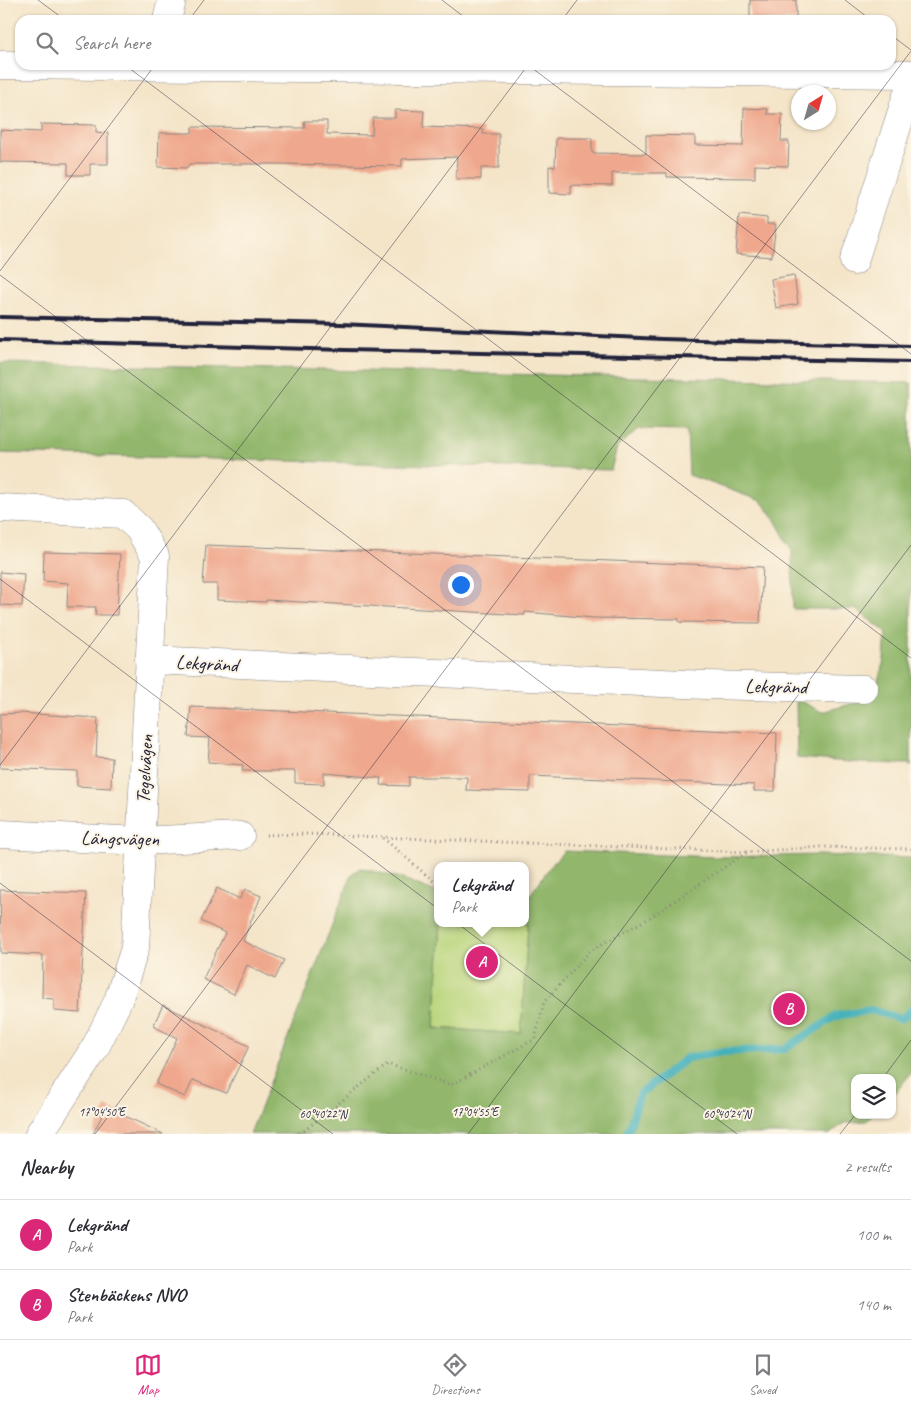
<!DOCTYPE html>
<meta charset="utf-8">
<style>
:root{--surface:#fff;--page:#f7f7f7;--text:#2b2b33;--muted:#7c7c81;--line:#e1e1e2;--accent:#db2777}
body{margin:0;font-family:Caveat,sans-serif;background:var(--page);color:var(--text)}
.controls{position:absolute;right:15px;bottom:15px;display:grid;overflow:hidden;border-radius:10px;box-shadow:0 1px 4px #0004}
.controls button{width:45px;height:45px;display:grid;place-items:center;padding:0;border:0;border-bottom:1px solid var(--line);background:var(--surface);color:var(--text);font:25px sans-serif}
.compass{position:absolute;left:791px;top:85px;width:45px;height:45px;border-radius:50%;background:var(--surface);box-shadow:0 1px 4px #0004;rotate:37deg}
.you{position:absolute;left:460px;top:584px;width:18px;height:18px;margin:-12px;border:4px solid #fff;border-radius:50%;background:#1a73e8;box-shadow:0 0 0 8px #1a73e833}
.badge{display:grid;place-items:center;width:32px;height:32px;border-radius:50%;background:var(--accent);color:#fff;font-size:16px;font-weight:700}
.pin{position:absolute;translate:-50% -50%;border:2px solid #fff;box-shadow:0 1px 5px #0006}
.popup{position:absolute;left:434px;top:862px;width:95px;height:65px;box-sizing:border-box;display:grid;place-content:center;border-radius:10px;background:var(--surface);filter:drop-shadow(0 1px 4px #0005);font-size:16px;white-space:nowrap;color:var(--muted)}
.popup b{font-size:19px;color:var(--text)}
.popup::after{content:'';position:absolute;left:50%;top:100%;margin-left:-10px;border:10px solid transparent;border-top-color:var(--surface)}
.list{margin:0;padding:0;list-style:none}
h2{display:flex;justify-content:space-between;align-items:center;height:65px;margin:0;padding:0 20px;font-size:21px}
h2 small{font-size:16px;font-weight:400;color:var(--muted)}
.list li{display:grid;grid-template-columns:32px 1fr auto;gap:15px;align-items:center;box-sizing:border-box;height:70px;padding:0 20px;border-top:1px solid var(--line)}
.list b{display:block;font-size:19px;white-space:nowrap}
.list p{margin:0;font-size:16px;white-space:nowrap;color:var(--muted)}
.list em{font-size:16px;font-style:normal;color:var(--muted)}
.icon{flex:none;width:28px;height:28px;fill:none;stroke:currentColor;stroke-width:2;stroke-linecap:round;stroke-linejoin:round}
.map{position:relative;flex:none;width:911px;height:1134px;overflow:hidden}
.search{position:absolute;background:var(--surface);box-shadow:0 1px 4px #0004;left:15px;right:15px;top:15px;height:55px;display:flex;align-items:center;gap:12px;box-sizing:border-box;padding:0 18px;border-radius:15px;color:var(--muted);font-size:19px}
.sheet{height:205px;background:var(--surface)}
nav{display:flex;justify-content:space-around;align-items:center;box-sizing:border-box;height:70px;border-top:1px solid var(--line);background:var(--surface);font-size:14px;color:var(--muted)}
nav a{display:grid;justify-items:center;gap:2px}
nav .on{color:var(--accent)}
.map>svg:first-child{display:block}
.green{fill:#b9d67d;stroke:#6e7c5c}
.forest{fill:#92b76c;stroke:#5a6c54}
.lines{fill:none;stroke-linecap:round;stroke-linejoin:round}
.stream{stroke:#3fafb9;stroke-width:8}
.building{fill:#efa88d}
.minor-casing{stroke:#8b8482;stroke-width:29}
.path{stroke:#8b8482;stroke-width:3;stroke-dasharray:1 4;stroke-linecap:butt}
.minor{stroke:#fff;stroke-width:28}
.rail{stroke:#22223b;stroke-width:4}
.ticks{fill:none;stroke:#22223b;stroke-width:1;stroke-opacity:0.45}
.labels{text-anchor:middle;stroke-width:4;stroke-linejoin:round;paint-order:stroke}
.street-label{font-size:20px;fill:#22223b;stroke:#fcf5e5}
.ticks-label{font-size:12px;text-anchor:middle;fill:#22223b;stroke:#fcf5e5;stroke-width:4;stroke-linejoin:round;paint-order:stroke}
</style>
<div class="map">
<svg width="911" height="1134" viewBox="0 0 911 1134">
<rect width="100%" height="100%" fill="#fcf5e5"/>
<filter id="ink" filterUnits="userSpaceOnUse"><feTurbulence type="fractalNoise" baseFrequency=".02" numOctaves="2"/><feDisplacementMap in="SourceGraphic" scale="10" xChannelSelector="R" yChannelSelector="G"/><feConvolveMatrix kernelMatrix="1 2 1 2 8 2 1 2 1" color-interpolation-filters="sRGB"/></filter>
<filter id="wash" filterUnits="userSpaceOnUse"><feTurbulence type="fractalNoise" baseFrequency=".0096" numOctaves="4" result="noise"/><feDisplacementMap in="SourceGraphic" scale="20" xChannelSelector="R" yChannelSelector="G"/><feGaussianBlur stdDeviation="1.12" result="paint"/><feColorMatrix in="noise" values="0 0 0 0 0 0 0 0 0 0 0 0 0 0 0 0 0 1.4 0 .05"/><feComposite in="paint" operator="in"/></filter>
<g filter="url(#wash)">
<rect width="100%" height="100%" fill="#f4e5c9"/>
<path class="green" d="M526,895h4l-9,139 -87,-6 7,-105h85z"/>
<g class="forest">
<path d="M0,363l911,20v384l-3,-3 -45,-1 -66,-5 -1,-59 26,13 51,-14 11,-38 2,-28 -31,-23h-62l-1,-58 -18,-33 -13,-17 -72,-26 -2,-45 -48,-1 -22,18 -6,23 -611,-17z"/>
<path d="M564,851l153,6 101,-2 93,3v215l-19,24v-19h-37v37h18l-6,6 -23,2 -14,11h-580l102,-260 8,-6 41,10 37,15v30h3l-7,105 87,6 9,-139 20,-28z"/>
</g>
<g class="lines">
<path class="stream" d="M627,1134l13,-40 47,-36 35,-6 63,-3 51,-33 35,-6 30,9 10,-9"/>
</g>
<g id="blocks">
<g class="building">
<rect x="750" y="0" width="46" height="20"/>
<path d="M744,108l24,1 -1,5h15l-1,27h8l-1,25 -33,-1v13l-88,-1v-4h-55v13l-41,-1v9l-22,-1v-27l6,1 1,-29h36v15l54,1v-19l49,1v9l48,1z"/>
<path d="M395,110l29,1 -1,16 60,2v5h16v34h-18v11h-25l1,-22 -55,2v7l-125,-2h-88l-2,4 -29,-1 1,-34h33v-6l113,1 -1,-7h23v13l45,1 1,-17h22z"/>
<path d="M41,124l55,1v7l12,1v31h-18v11h-22v-12l-68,-1v-32l41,2z"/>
<path d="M739,215l28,3v6h9l-4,33 -36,-3z"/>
<path d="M794,275l4,29 -22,4 -5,-29z"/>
<path d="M206,545l557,22 -3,56 -81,-1v-3l-85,-1 -69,-6v3l-259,-15v2l-49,-2v-16h-14z"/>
<path d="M44,552l76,2 -3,61h-22l1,-8h-29l1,-24 -25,-2z"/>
<path d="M0,572l24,2 -2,32 -22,-1z"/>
<path d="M191,707l586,26 -2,58h-21v-6l-224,-9v16l-64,-2 1,-13h-58v9l-29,-1 1,-7 -57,-5v11l-29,-1v-12h-53l1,-6 -35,-3 2,-24 -22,-1z"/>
<path d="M20,713l78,5 -2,39 16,1 -1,30 -34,-2v-15l-77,-3v-54z"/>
<path d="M217,888l23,11 5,-10 16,7 -18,45 41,19 -9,19 -28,-14 -13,29 -31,-15 22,-46 -24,-12z"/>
<path d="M0,890l86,3 -6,120 -26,-2v-12l-12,-1 1,-43 -42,-2z"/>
<path d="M163,1005l86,41 -23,47 -33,-13 -8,17 -29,-13 21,-46 -24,-12z"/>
<path d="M106,1107l57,27h-70z"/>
</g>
</g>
</g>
<g filter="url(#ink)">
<use href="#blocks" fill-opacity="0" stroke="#8b8482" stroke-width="1"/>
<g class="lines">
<defs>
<g id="minor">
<path d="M167,20l5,-20"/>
<path d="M0,65l911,9"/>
<path d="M854,261l57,-178"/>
<path d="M0,508l123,6 16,15 16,27 -20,392 -17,53 -23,47 -56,86"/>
<path d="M149,660l557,25 158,4"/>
<path d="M0,834l140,7 100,-5"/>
</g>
</defs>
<use href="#minor" class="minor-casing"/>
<g class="path">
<path d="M266,835l41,-1 440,18 74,-5 90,2"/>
<path d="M383,838l55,47"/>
<path d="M300,1134l88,-70 63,21 84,-46 9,-37 46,-51 59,-33 98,-66"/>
</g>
<use href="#minor" class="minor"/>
<g class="rail">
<path d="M0,317l341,7 321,15 249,7"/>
<path d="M0,340l345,10 566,12"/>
</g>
</g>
</g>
<path class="ticks" d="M38,0l27,20M442,0l26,20M845,0l26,20M189,20l15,-20M562,20l15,-20M891,35l20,15M125,65l786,593M528,65l383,289M0,271l155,-206M0,275l911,686M0,579l737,555M0,765l528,-700M0,883l333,251M883,1078l28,-38M95,1134l816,-1083M468,1134l443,-589M840,1134l15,-19"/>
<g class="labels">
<g class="street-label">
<text transform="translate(207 663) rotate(3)" y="7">Lekgränd</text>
<text transform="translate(776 686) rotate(1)" y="7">Lekgränd</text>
<text transform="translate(144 769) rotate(-87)" y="7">Tegelvägen</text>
<text transform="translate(120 838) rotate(1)" y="7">Längsvägen</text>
</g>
</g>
<g class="ticks-label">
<text x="102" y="1116">17°04'50"E</text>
<text x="475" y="1116">17°04'55"E</text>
<text x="323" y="1118">60°40'22"N</text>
<text x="727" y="1118">60°40'24"N</text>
</g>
</svg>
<div class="controls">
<button><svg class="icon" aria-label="layers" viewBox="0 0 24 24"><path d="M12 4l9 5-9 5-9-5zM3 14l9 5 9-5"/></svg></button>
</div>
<svg class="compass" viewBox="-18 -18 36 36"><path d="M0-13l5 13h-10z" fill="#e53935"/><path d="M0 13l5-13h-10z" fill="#7c7c81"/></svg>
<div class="you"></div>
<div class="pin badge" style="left:482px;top:962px">A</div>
<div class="popup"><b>Lekgränd</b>Park</div>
<div class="pin badge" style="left:789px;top:1009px">B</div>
<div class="search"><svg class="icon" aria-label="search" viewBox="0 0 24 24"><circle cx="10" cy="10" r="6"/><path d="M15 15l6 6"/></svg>Search here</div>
</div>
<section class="sheet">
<h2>Nearby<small>2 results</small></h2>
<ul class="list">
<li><span class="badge">A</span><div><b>Lekgränd</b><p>Park</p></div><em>100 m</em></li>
<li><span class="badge">B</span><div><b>Stenbäckens NVO</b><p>Park</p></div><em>140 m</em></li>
</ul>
</section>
<nav>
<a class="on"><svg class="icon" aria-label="map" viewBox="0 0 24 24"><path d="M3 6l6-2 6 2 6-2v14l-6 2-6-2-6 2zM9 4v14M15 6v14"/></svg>Map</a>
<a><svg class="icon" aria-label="directions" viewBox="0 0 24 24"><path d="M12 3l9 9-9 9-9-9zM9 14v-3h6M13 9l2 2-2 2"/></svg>Directions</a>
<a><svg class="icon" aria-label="saved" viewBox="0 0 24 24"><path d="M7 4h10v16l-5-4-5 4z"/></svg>Saved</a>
</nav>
